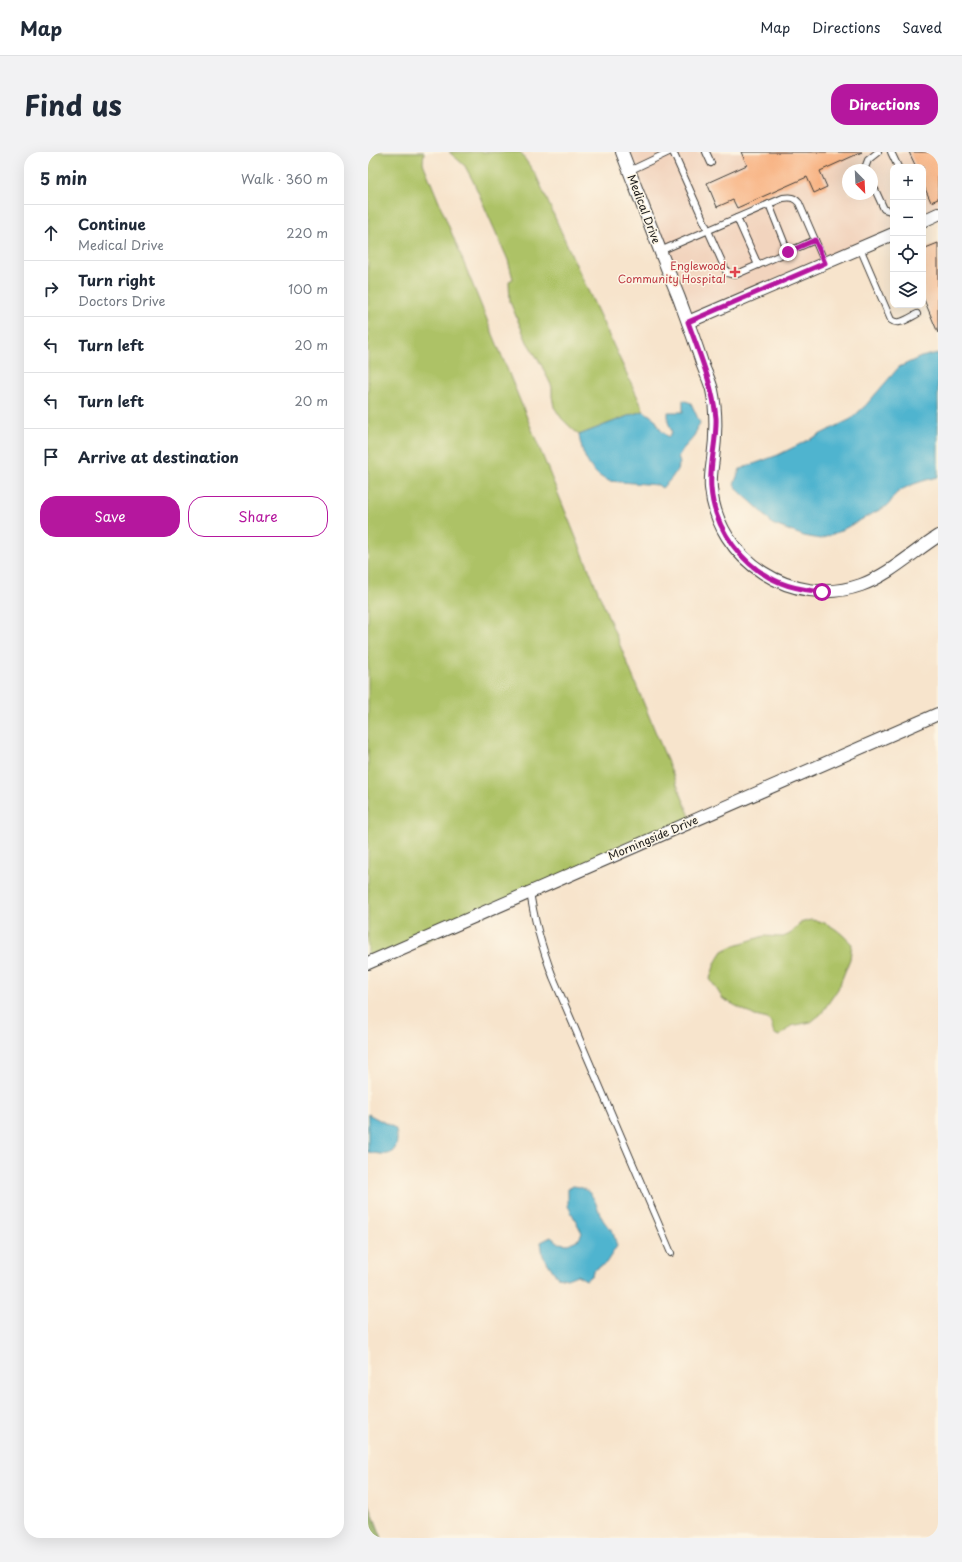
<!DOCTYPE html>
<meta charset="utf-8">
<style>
:root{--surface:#fff;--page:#f2f2f3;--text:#1f2937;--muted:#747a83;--line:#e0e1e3;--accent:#b5179e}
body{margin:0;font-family:"Playpen Sans",sans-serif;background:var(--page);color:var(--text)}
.controls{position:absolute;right:12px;top:12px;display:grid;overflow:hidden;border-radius:8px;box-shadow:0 4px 16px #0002}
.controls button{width:36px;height:36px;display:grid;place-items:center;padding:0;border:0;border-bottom:1px solid var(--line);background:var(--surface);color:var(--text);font:20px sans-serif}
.compass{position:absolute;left:474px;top:12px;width:36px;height:36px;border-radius:50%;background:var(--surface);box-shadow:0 4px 16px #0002;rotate:156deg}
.stop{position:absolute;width:12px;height:12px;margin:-9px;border:3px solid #b5179e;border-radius:50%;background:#fff}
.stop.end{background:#b5179e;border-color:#fff;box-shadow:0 1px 4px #0008}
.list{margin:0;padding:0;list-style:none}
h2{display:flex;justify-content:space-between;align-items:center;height:52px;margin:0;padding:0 16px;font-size:17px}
h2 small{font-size:13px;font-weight:400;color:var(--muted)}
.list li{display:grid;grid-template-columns:26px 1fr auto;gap:12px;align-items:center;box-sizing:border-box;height:56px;padding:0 16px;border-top:1px solid var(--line)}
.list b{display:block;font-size:15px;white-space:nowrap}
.list p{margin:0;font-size:13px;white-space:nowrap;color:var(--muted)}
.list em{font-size:13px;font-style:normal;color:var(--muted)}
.actions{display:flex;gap:8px;padding:12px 16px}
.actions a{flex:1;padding:9px 0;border:1px solid var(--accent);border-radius:16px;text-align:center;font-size:14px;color:var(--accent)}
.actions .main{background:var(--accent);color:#fff}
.icon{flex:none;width:22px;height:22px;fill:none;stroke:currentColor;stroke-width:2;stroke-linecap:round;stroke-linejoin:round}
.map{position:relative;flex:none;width:570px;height:1386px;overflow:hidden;border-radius:16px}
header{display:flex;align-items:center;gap:24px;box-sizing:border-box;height:56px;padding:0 20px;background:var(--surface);border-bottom:1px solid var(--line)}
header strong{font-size:19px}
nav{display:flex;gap:22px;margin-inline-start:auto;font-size:14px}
.intro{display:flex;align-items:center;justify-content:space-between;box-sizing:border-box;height:96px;padding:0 24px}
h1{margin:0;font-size:28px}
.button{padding:10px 18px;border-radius:16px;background:var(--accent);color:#fff;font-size:14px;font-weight:700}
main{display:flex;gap:24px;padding:0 24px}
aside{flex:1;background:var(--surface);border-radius:16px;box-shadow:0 4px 16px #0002}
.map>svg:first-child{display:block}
.built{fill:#f2d4be;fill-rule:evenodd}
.green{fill:#adc266;stroke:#646f41}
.forest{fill:#8aa85b;stroke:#53623c}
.water{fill:#50b4cf;stroke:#366876}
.building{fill:#f8b07f}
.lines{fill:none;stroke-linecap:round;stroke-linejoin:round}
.service-casing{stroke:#3d3a36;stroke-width:8}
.minor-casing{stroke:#3d3a36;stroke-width:14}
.service{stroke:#fff;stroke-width:6}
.minor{stroke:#fff;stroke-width:12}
.route{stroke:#b5179e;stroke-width:5}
.health-dot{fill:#e0444e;stroke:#fcf5e5;stroke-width:1.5}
.labels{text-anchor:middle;stroke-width:3;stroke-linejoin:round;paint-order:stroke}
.street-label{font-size:11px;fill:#1c1c1c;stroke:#fcf5e5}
.health-label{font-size:11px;fill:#be3a42;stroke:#fcf5e5;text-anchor:end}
</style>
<header>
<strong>Map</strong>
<nav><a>Map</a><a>Directions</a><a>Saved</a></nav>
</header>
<div class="intro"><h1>Find us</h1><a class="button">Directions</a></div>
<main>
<aside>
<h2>5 min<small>Walk · 360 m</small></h2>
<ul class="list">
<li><svg class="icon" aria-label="ahead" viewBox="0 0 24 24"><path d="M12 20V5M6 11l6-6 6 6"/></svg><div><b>Continue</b><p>Medical Drive</p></div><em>220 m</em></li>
<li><svg class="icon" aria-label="right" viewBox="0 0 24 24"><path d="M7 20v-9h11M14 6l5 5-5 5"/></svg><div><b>Turn right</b><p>Doctors Drive</p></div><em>100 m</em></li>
<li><svg class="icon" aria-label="left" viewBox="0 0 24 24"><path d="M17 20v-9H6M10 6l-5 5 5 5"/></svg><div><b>Turn left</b></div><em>20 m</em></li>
<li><svg class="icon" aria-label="left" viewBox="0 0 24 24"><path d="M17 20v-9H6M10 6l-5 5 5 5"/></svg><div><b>Turn left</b></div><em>20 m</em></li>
<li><svg class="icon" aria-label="arrive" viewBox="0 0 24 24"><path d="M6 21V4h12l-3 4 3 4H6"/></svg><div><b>Arrive at destination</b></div></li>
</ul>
<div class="actions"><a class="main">Save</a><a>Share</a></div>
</aside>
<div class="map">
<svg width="570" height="1386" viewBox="0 0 570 1386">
<rect width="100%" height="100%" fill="#fcf5e5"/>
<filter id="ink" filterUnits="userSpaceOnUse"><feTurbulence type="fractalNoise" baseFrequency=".025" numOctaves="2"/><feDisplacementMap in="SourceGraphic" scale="8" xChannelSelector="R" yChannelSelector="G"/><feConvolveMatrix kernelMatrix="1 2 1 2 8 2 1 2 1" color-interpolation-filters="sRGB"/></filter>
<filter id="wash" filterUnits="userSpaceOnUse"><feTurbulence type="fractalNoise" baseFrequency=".012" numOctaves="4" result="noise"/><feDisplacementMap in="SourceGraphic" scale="16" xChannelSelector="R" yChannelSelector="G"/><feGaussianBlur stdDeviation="0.9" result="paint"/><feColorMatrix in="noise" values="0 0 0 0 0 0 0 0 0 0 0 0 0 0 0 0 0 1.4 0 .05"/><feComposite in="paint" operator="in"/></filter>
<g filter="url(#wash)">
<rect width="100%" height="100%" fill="#f7e4cc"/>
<path class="built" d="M261,0h309v57l-15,6v-48h-30v61l-199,87zM480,18h24v24h-24z"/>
<g class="green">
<path d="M0,0h56l-1,11 268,656 -323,149z"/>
<path d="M81,0h71l16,23 37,83 71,153 -11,3 -54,21 -17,-16 -8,-12 -2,-11v-9l-11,-23 -14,-22 -17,-40 -1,-21 4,-2 -5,-19 -34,-77 -9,-17z"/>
<path d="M443,768c18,1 29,12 41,24l-2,15 -12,30 -17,25 -10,8 -20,4 -11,10 -6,-2 -3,-11 -3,-4 -13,-3 -32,-17 -13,-20 5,-16 8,-12 12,-6 29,-9 19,1 7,-3 10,-11z"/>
</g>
<path class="forest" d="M0,1350l14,36h-14z"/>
<g class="water">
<path d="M570,201v124c-12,3 -36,9 -44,19 -3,4 -3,7 -7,10l-47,25 -19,8 -6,-1 -11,-2 -32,-12 -11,-13 -22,-20 -5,-7 6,-15 38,-14 73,-36 15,-14 33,-38 22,-10z"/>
<path d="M315,248l8,3 9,20 -7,15 -10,11 -5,8 2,6c-4,10 -9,17 -18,25l-4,-3 -49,-4c-19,-7 -27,-26 -30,-46l54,-21 11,-3 11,8 5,10 8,8 4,-5 -4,-10v-10h15z"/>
<path d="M0,962l27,14c3,7 4,23 -7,26 -6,1 -14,-1 -20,-2z"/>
<path d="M205,1034c29,2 20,32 39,43l5,17 -11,17 -13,8 -1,4 -6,5 -9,-5 -10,4 -10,-2 -14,-21 -2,-14 10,-5 7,6 10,1 11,-5 3,-6 -14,-27v-17z"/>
</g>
<g id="blocks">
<g class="building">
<path d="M373,0h121l-42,19 7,16 -13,6 -7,-16 -70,31 -4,-8 -16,7 -10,-24 40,-18z"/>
<path d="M541,0h29v47l-7,3 -8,-18v-17h-7z"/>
<path d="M570,91v90l-15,-36v-48z"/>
</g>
</g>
</g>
<g filter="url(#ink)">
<use href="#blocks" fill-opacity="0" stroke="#3d3a36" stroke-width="1"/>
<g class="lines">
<defs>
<g id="service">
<path d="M305,0l54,121 8,2 80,-35"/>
<path d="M338,0l5,11"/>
<path d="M523,0l7,15"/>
<path d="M498,18l-1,-2 3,-8 10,-8"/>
<path d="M261,19l40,-19"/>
<path d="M504,31l12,26 9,3"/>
<path d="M401,52l19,48"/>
<path d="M369,66l21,47"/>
<path d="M492,96l31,72c8,6 18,-2 26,-6"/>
<path d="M292,99l123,-53c7,-1 11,-1 16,5l26,60"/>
<path d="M162,739c4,30 12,57 23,86l118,276"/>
</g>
<g id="minor">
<path d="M254,0c19,49 37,97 57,146 8,22 16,43 23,65 3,9 8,18 10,27 5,23 4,46 1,69 -1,9 -3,19 -2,29 6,72 82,121 150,97 28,-10 52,-33 77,-49"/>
<path d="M555,69l15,-7"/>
<path d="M320,170l205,-88"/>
<path d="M0,811l570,-249"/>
</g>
</defs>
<use href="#service" class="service-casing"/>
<use href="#minor" class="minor-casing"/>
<use href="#service" class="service"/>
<use href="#minor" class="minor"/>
</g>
</g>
<g class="lines" filter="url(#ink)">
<path class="route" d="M420,100l27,-12 10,23 -137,59c11,31 25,63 28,96 1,23 -7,46 -5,70 3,41 32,80 70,95 14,6 27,7 41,9"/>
</g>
<path class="health-dot" d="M365 114h4v4h4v4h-4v4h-4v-4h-4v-4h4z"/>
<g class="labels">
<g class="street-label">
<text transform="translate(276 57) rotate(69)" y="4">Medical Drive</text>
<text transform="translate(285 686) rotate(-23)" y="4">Morningside Drive</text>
</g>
<g class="health-label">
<text x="358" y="118">Englewood<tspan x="358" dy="13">Community Hospital</tspan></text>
</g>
</g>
</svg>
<div class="controls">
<button>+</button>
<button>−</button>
<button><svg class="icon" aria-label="locate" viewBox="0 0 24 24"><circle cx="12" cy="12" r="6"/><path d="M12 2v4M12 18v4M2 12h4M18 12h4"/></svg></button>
<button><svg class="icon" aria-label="layers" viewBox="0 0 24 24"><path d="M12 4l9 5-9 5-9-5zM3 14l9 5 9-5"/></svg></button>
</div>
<svg class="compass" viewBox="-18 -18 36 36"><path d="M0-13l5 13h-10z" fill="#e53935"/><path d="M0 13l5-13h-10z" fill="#747a83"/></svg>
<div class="stop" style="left:454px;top:440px"></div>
<div class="stop end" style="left:420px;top:100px"></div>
</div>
</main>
